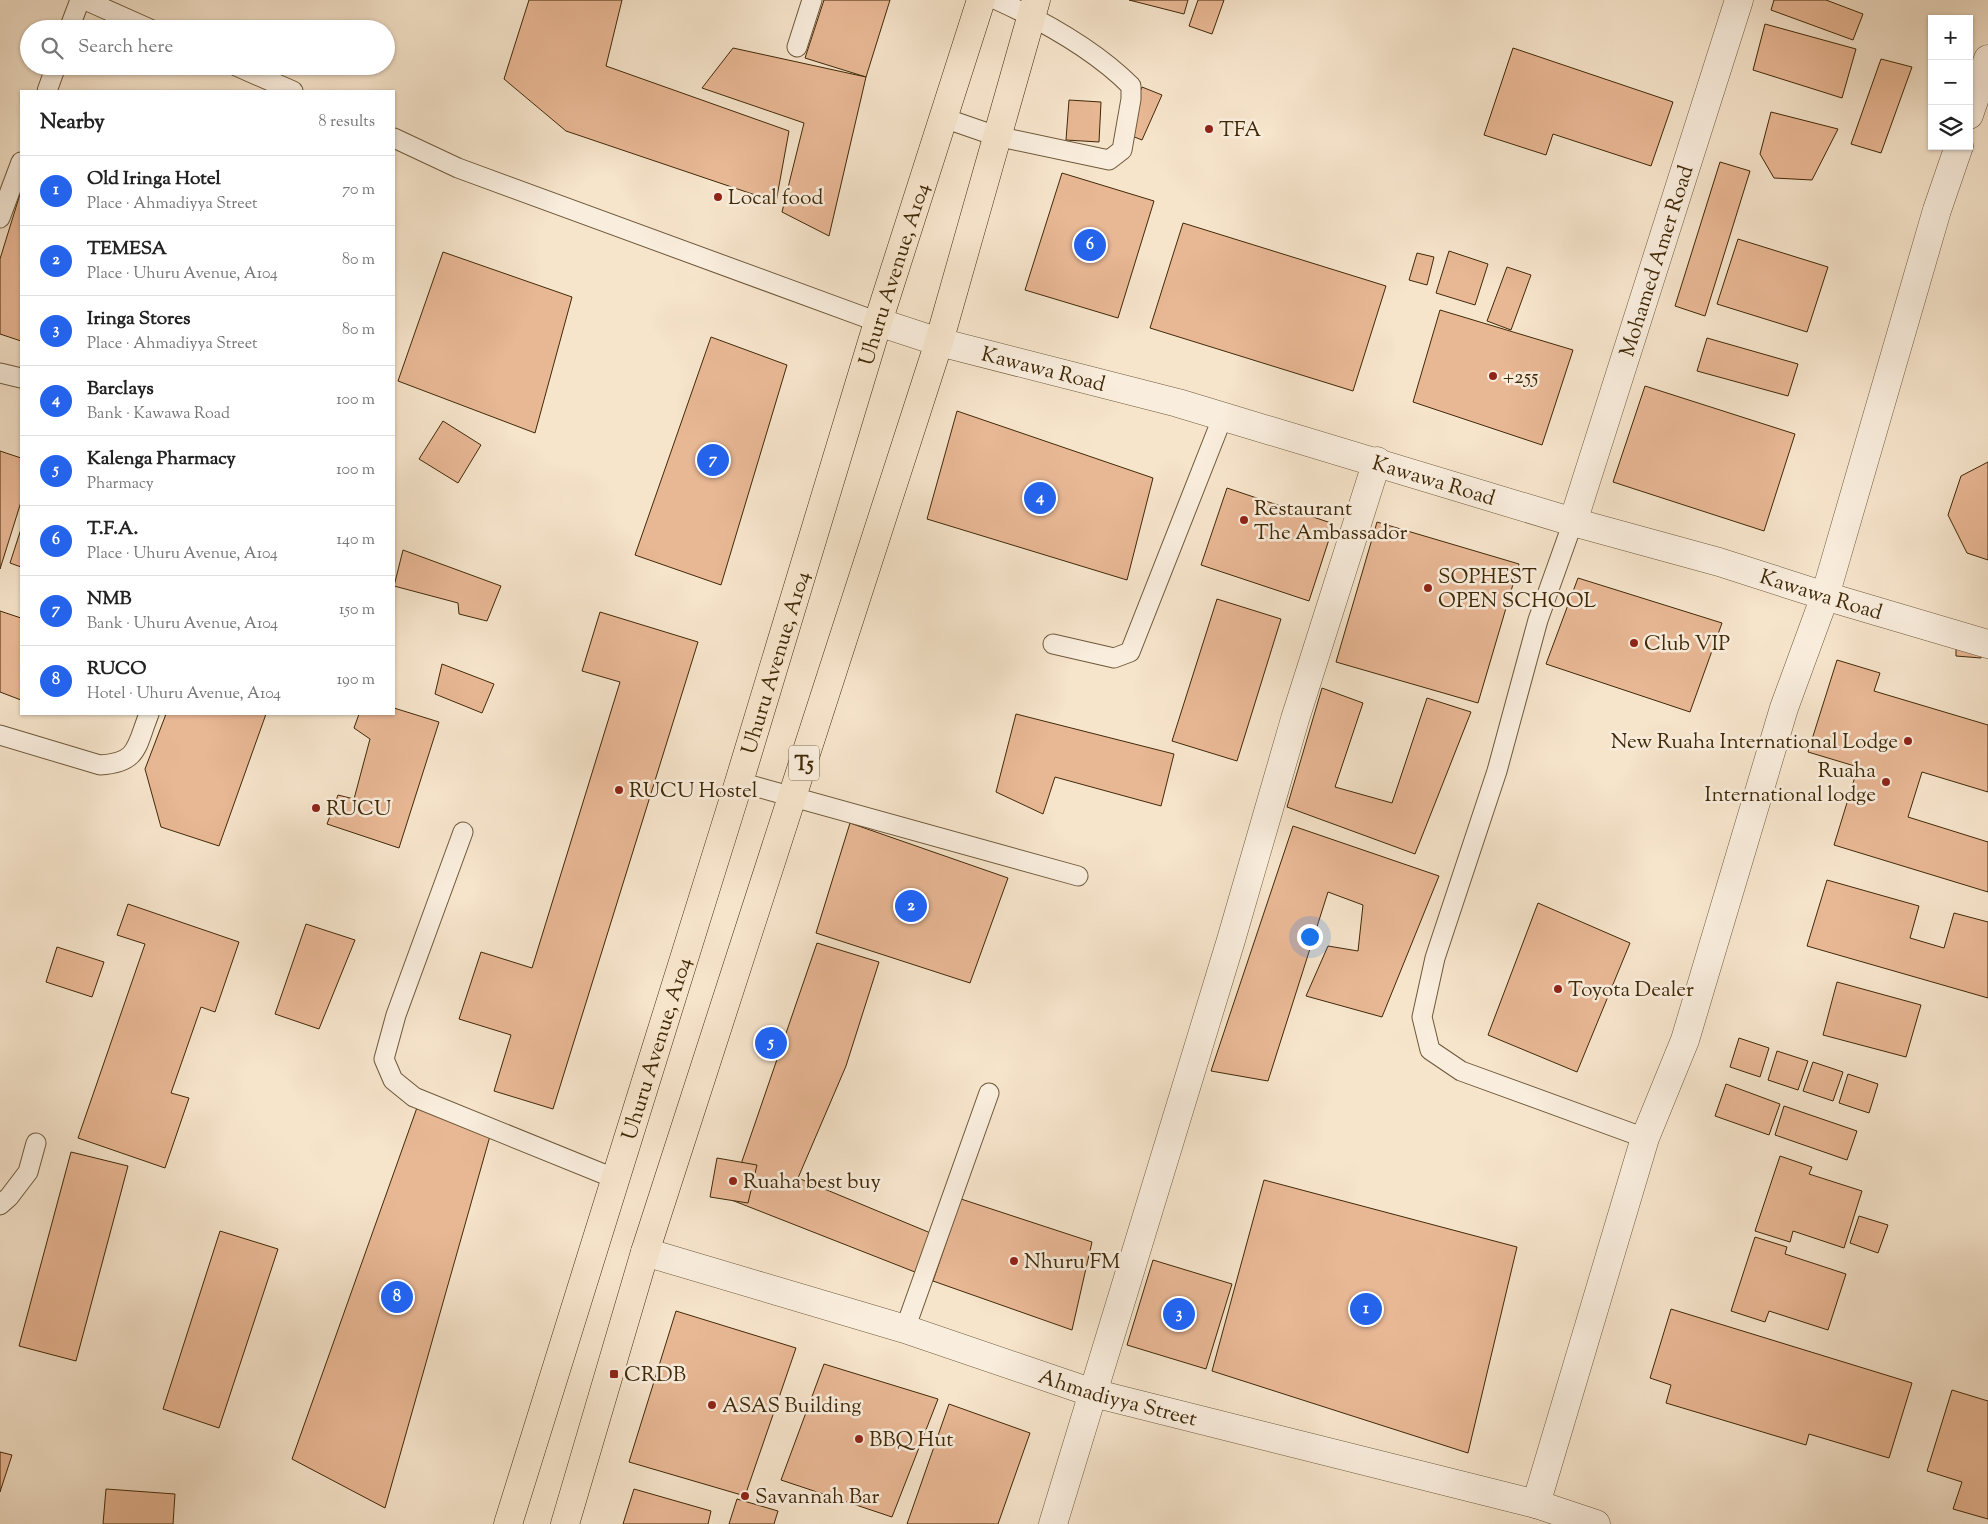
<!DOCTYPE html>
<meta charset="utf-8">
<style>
:root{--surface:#fff;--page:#f6f6f6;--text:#222;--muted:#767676;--line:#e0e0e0;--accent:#2563eb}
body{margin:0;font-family:"Sorts Mill Goudy",serif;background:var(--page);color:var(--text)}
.controls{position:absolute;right:15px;top:15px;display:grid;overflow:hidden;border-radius:0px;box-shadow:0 1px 4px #0004}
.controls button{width:45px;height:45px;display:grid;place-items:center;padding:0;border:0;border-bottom:1px solid var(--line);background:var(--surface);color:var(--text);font:25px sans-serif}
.you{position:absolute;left:1309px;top:936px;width:18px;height:18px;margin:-12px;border:4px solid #fff;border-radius:50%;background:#1a73e8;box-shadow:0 0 0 8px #1a73e833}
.badge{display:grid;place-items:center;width:32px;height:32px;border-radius:50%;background:var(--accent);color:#fff;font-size:16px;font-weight:700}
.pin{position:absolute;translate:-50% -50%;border:2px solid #fff;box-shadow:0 1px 5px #0006}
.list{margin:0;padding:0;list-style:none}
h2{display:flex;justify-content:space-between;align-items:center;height:65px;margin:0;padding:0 20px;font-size:21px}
h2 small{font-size:16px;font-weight:400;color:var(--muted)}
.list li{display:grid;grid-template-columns:32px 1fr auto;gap:15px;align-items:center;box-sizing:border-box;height:70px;padding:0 20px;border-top:1px solid var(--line)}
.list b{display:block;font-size:19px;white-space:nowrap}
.list p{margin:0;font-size:16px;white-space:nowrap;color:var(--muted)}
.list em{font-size:16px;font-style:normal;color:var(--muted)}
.icon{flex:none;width:28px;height:28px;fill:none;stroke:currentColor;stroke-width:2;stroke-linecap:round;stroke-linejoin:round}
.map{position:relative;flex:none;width:1988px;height:1524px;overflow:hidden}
.search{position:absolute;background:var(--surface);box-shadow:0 1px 4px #0004;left:20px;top:20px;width:375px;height:55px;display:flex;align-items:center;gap:12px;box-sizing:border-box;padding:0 18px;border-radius:28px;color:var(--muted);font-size:19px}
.panel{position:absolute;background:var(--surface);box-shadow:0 1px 4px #0004;left:20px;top:90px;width:375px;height:625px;border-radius:0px}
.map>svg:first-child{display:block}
.building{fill:#e8b794;stroke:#402907}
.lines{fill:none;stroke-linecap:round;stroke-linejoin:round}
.service-casing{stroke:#6e5838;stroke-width:21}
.minor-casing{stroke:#6e5838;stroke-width:29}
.trunk-casing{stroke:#402907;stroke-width:29}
.service{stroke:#f9eddd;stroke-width:19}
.minor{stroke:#f9eddd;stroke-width:28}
.trunk{stroke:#f6e4cb;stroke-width:28}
.poi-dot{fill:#8f2418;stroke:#f9eddd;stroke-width:2}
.labels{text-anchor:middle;stroke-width:5;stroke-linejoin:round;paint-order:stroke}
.shield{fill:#f9eddd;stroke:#786447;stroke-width:1}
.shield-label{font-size:20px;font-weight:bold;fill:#402907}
.poi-label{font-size:21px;fill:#402907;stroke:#f9eddd;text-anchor:start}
.street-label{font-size:21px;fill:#402907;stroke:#f9eddd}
</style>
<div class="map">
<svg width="1988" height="1524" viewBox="0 0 1988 1524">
<rect width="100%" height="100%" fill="#f6e4cb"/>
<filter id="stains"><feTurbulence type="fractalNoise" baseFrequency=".004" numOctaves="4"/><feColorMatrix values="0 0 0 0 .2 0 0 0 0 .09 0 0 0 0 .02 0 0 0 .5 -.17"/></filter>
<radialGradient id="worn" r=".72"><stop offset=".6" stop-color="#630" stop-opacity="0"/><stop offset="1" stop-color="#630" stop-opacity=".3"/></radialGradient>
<g class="building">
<path d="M529,0h93l-16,66 183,65 -13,71 -210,-71 -62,-52z"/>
<path d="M824,0h66l-24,77 -61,-19z"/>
<path d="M1129,0h59l-4,14z"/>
<path d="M1198,0h26l-12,34 -23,-8z"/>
<path d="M1774,0h52l37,14 -10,26 -82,-30z"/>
<path d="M1765,24l91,25 -14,49 -89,-28z"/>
<path d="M733,48l133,29 -37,159 -47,-24 22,-89 -102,-35z"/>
<path d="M1513,48l160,54 -22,64 -98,-32 -7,21 -62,-20z"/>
<path d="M1881,59l31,8 -31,86 -30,-9z"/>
<path d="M1142,87l20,8 -20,45 -20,-8z"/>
<path d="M1069,100l32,2 -2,40 -33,-2z"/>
<path d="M1771,112l67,17 -26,51 -38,-2 -14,-24z"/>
<path d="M1720,162l30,9 -45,145 -30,-10z"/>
<path d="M1062,173l92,28 -36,117 -93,-28z"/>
<path d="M21,191v150l-21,-7v-75z"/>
<path d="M1183,223l203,63 -33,105 -203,-63z"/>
<path d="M1738,239l90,28 -21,65 -90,-28z"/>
<path d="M1449,251l39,13 -13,41 -39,-12z"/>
<path d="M443,252l129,45 -37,136 -137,-52z"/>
<path d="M1417,253l17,4 -7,28 -18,-5z"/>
<path d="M1507,267l24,8 -20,55 -24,-9z"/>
<path d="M1440,310l133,40 -31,95 -129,-43z"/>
<path d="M711,337l76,28 -66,220 -86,-30z"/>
<path d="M1707,338l91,26 -10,32 -91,-25z"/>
<path d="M1645,386l150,48 -31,97 -151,-49z"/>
<path d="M957,411l196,67 -26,102 -200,-61z"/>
<path d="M443,421l38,24 -23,38 -39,-24z"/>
<path d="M0,451l21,7v44l-21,67z"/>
<path d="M1988,462v98l-21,-7 -19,-38 13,-39z"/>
<path d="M1227,488l107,36 -25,77 -108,-36z"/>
<path d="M1377,522l142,42 -41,139 -142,-41z"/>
<path d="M21,529v38l-11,-4z"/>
<path d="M403,550l98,36 -14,35 -28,-7 -1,-11 -64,-17z"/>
<path d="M1578,578l144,45 -32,89 -144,-48z"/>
<path d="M1217,599l64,20 -44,142 -65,-20z"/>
<path d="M0,611l21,7v82l-21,-8z"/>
<path d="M600,612l98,30 -145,467 -59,-18 17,-56 -52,-16 22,-67 51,16 88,-286 -38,-11z"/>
<path d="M1956,641l26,6 -1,11 -25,-2z"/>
<path d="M1837,660l43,13 -6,18 114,34v67l-66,-20 -14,45 80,25v50l-154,-47 24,-78 -50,-15z"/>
<path d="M442,664l52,20 -12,29 -47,-19z"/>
<path d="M1322,688l41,15 -28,84 57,16 35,-105 44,14 -56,142 -128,-47z"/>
<path d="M394,708l45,14 -40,126 -72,-24 11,-29 16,4 16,-60 -16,-11 5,-14h35z"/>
<path d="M166,714h100l-47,132 -58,-19 -16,-58z"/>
<path d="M1016,714l158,40 -13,52 -106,-29 -12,37 -47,-22z"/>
<path d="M850,823l158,55 -38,105 -154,-50z"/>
<path d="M1293,826l146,50 -57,141 -76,-21 22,-50 30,5 5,-46 -35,-13 -60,189 -57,-10z"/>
<path d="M1827,880l92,26 -9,32 34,10 10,-35 34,9v76l-181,-52z"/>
<path d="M1538,903l92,40 -53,129 -89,-37z"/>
<path d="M128,904l111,38 -24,70 -14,-5 -30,86 18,5 -24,70 -87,-30 67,-194 -28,-9z"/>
<path d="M306,924l49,16 -36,89 -44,-15z"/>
<path d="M817,943l62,19 -33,104 -48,112 135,56 -13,40 -191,-75z"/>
<path d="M57,947l47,15 -12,35 -46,-15z"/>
<path d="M1837,982l84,23 -15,52 -83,-22z"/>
<path d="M1739,1038l30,10 -9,29 -30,-10z"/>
<path d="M1777,1051l31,10 -10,29 -30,-10z"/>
<path d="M1813,1062l30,10 -10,29 -30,-10z"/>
<path d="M1848,1074l30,10 -9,29 -30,-10z"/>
<path d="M1726,1084l54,20 -11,31 -54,-19z"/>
<path d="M419,1102l71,34 -105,372 -93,-49z"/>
<path d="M1784,1106l73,25 -10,29 -72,-25z"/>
<path d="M71,1152l57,14 -52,195 -57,-15z"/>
<path d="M1780,1156l32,11 -3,7 53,17 -18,57 -51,-17 -3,11 -35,-11z"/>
<path d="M717,1158l40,7 -9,38 -38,-6z"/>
<path d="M1264,1180l253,67 -49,206 -256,-82z"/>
<path d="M961,1199l131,43 -20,88 -139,-49z"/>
<path d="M1859,1216l29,9 -10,28 -28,-10z"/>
<path d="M220,1231l58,18 -59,179 -56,-19z"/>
<path d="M1755,1237l32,10 -2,7 61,20 -18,56 -59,-19 -4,11 -34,-11z"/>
<path d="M1153,1260l79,24 -26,85 -79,-24z"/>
<path d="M1671,1309l241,74 -23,75 -80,-24 -3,11 -140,-42 5,-18 -21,-7z"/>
<path d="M676,1311l120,37 -51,148 -116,-34z"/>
<path d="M824,1364l114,35 -46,118 -111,-37z"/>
<path d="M1952,1390l36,11v118l-35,-10 9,-27 -35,-11z"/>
<path d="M949,1404l81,29 -32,91h-91z"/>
<path d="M0,1452l12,3 -12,37z"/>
<path d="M106,1489l69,5 -2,30h-70z"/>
<path d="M634,1489l77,22 -3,13h-85z"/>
<path d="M737,1499l41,12 -4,13h-45z"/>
</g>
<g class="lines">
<defs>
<g id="service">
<path d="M85,0l65,29"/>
<path d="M69,29l11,-29"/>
<path d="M797,47l15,-47"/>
<path d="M236,66l57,25"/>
<path d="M47,91l9,-25"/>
<path d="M944,118l52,18 113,24 13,-10 9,-51v-13c-37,-37 -86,-64 -134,-86"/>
<path d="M394,138l64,30 420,154"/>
<path d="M0,218l21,-56"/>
<path d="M0,373l21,5"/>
<path d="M1573,522l-35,98 -41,151 -62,187 -13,59 8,33 31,21 184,67"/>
<path d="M1053,644l61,14 16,-6 93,-236"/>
<path d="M0,735l100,30c39,-2 36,-19 49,-51"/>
<path d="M739,782l339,94"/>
<path d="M463,832l-67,183 -12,44 9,21 21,17 202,82"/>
<path d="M0,1205l9,-8 19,-25 8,-29"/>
<path d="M905,1329l84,-236"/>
</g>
<g id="minor">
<path d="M1969,115l19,-56"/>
<path id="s1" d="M878,322l61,20 239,61 395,119 146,40 106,34 163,48"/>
<path id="s2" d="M1573,522l166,-522"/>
<path id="s3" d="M645,1252l260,77 188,64 443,111 60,20"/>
<path d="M1536,1504l109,-366 40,-98 99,-332 41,-112 112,-386 22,-64"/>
<path d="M1053,1524l178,-584 64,-221 82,-258"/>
</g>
<g id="trunk">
<path id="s4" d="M508,1524l231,-742 139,-460 103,-322"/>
<path d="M565,1524l80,-272 294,-910 97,-342"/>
</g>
</defs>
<use href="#service" class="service-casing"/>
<use href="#minor" class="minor-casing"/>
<use href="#trunk" class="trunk-casing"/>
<use href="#service" class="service"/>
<use href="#minor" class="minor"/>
<use href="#trunk" class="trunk"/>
</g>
<g class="poi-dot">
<circle cx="1209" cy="129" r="5"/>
<circle cx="718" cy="197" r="5"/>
<circle cx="1493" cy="376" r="5"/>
<circle cx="1244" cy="520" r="5"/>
<circle cx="1428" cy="588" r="5"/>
<circle cx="1634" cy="643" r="5"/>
<circle cx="1908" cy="741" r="5"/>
<circle cx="1886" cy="782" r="5"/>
<circle cx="619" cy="790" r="5"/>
<circle cx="316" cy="808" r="5"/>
<circle cx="1558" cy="989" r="5"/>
<circle cx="733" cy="1181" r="5"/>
<circle cx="1014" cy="1261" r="5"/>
<rect x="609" y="1369" width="10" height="10" rx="2.5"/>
<circle cx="712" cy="1405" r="5"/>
<circle cx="859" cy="1439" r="5"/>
<circle cx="745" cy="1496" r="5"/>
</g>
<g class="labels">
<rect class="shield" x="789" y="745.5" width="30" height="35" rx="4"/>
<g class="shield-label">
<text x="804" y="770">T5</text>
</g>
<g class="poi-label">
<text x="1219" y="136">TFA</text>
<text x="728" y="204">Local food</text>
<text x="1503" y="383">+255</text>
<text x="1254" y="515">Restaurant<tspan x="1254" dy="24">The Ambassador</tspan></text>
<text x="1438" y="583">SOPHEST<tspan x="1438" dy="24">OPEN SCHOOL</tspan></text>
<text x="1644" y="650">Club VIP</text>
<text x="1898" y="748" text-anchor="end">New Ruaha International Lodge</text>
<text x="1876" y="777" text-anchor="end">Ruaha<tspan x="1876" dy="24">International lodge</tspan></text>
<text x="629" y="797">RUCU Hostel</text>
<text x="326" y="815">RUCU</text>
<text x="1568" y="996">Toyota Dealer</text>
<text x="743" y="1188">Ruaha best buy</text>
<text x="1024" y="1268">Nhuru FM</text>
<text x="624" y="1381">CRDB</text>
<text x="722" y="1412">ASAS Building</text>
<text x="869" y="1446">BBQ Hut</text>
<text x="755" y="1503">Savannah Bar</text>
</g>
<g class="street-label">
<text dy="7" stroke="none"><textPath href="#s2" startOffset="274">Mohamed Amer Road</textPath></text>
<text dy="7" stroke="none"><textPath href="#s4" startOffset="1308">Uhuru Avenue, A104</textPath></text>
<text dy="7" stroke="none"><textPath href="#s1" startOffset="172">Kawawa Road</textPath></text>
<text dy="7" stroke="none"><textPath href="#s1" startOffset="578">Kawawa Road</textPath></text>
<text dy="7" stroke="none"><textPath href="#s1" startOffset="982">Kawawa Road</textPath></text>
<text dy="7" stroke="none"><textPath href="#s4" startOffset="902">Uhuru Avenue, A104</textPath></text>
<text dy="7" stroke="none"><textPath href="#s4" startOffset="498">Uhuru Avenue, A104</textPath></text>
<text dy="7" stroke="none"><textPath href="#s3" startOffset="495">Ahmadiyya Street</textPath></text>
</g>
</g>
<rect width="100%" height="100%" filter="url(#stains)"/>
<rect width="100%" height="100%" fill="url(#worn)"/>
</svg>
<div class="controls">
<button>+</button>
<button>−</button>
<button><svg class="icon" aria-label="layers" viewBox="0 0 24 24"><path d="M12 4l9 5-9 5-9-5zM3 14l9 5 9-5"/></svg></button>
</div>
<div class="you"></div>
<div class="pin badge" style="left:1366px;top:1309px">1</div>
<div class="pin badge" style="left:911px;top:906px">2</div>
<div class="pin badge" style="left:1179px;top:1314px">3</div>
<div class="pin badge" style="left:1040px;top:498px">4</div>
<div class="pin badge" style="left:771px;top:1043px">5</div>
<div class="pin badge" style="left:1090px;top:245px">6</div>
<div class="pin badge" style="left:713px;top:460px">7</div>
<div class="pin badge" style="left:397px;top:1297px">8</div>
<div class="search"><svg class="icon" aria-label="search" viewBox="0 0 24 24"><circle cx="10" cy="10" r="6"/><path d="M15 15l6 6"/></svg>Search here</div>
<section class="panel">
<h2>Nearby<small>8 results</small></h2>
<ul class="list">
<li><span class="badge">1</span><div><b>Old Iringa Hotel</b><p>Place · Ahmadiyya Street</p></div><em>70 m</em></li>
<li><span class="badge">2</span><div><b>TEMESA</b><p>Place · Uhuru Avenue, A104</p></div><em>80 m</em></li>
<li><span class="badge">3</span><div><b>Iringa Stores</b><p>Place · Ahmadiyya Street</p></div><em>80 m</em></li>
<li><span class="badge">4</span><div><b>Barclays</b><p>Bank · Kawawa Road</p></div><em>100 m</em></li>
<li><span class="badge">5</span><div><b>Kalenga Pharmacy</b><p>Pharmacy</p></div><em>100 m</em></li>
<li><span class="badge">6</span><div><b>T.F.A.</b><p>Place · Uhuru Avenue, A104</p></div><em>140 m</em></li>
<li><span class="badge">7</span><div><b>NMB</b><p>Bank · Uhuru Avenue, A104</p></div><em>150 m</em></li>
<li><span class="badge">8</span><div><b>RUCO</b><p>Hotel · Uhuru Avenue, A104</p></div><em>190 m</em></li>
</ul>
</section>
</div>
